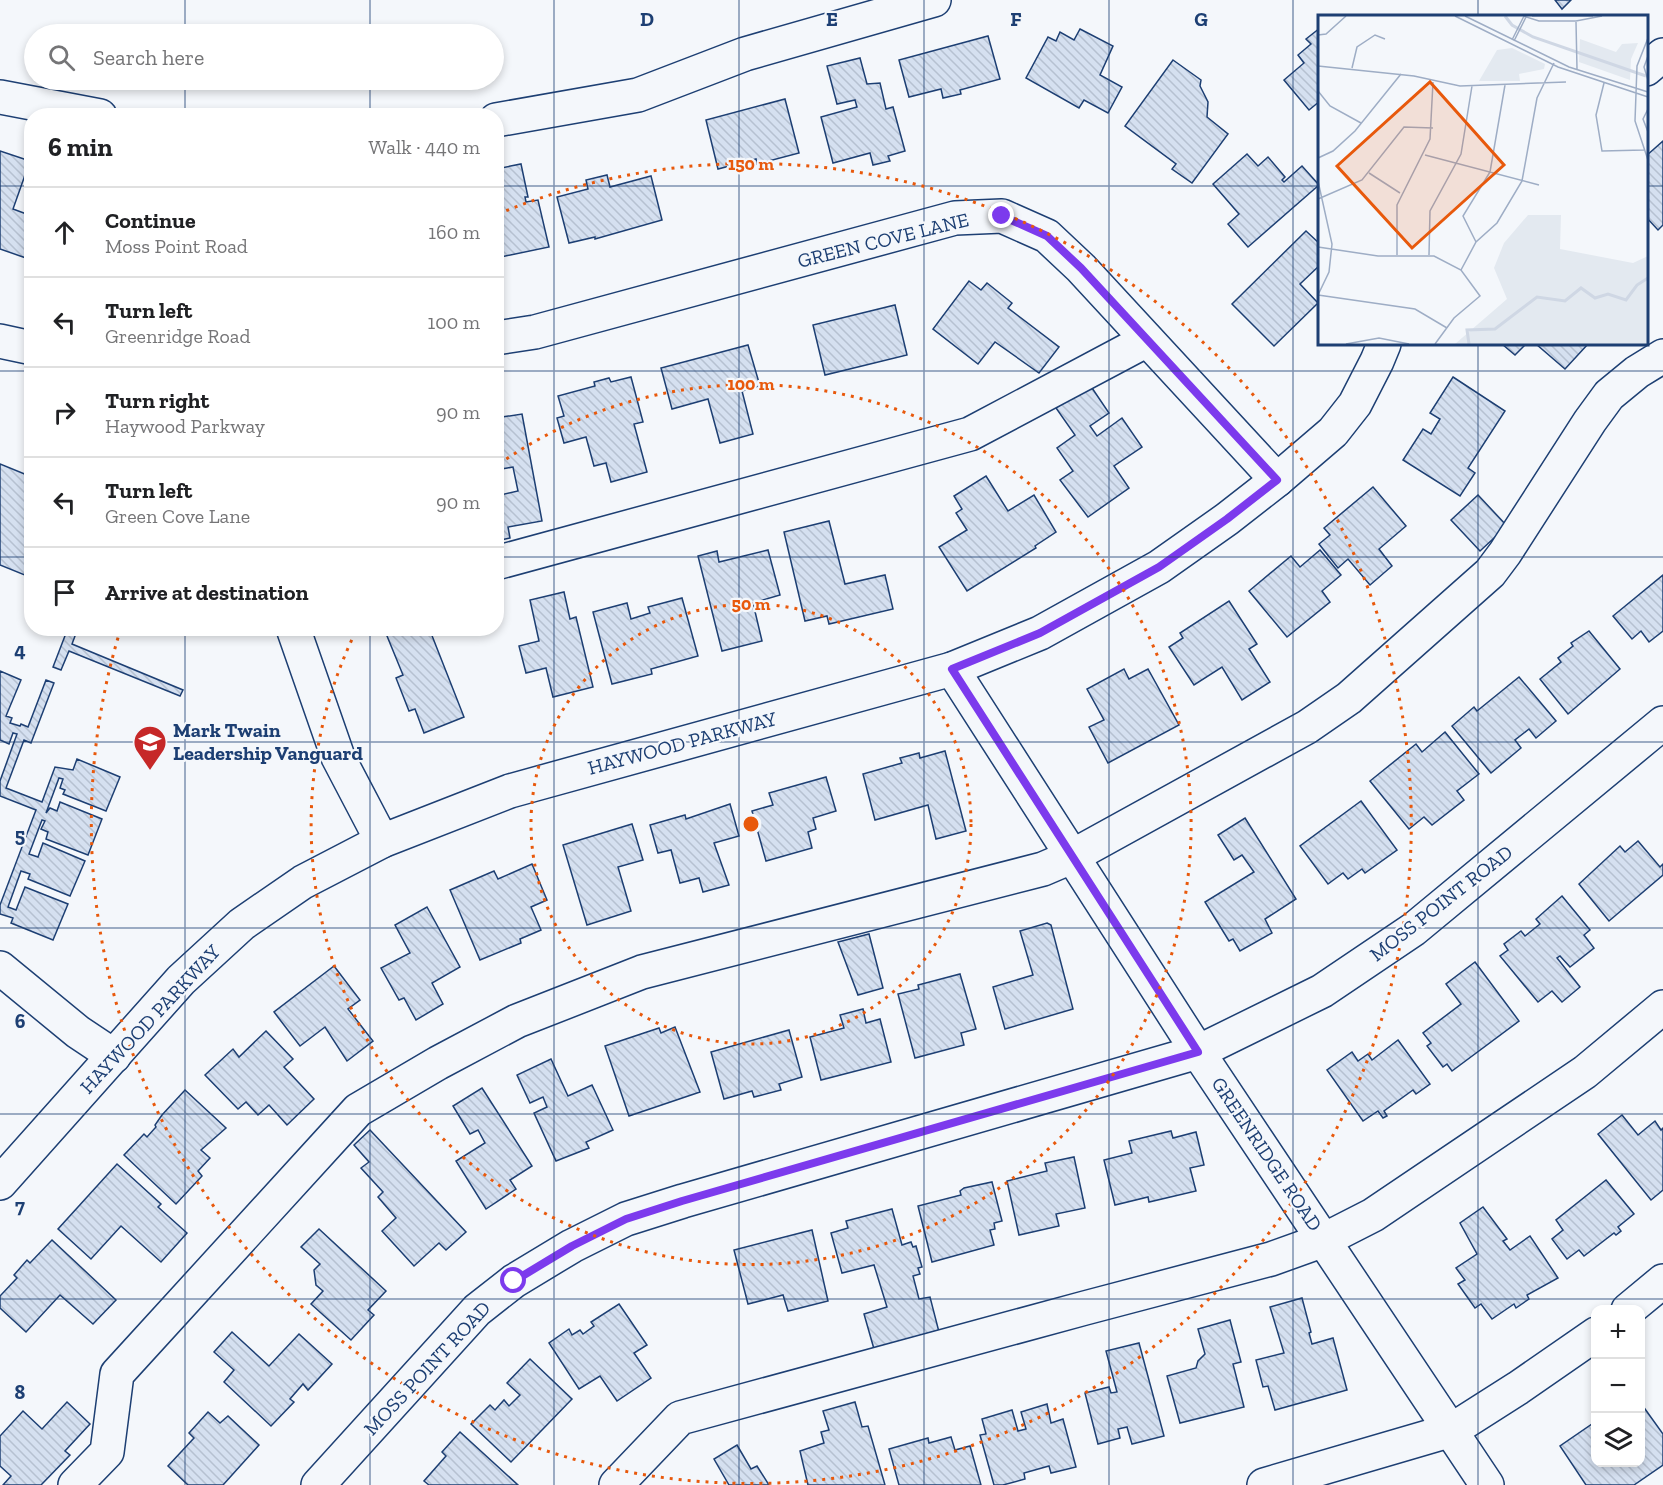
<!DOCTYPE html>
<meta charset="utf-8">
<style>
:root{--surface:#fff;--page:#f2f2f2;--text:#202124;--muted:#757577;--line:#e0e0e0}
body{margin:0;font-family:"Zilla Slab",serif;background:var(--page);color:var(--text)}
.controls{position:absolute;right:18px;bottom:18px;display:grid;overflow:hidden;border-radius:12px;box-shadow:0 3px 9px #0003}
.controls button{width:54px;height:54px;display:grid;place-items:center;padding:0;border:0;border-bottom:2px solid var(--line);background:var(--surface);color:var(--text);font:30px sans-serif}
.stop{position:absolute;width:18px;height:18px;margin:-14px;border:4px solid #7c3aed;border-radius:50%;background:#fff}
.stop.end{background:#7c3aed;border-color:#fff;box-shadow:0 2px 6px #0008}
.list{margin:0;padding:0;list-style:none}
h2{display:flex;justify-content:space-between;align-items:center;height:78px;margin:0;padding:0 24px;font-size:26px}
h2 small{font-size:20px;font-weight:400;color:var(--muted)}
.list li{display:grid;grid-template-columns:39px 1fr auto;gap:18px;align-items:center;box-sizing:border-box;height:90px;padding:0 24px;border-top:2px solid var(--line)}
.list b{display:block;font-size:22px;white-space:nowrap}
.list p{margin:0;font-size:20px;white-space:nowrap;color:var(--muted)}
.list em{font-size:20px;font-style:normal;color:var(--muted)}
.icon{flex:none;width:33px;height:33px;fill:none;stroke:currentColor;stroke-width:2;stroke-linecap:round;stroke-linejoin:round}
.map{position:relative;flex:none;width:1663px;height:1485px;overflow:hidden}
.search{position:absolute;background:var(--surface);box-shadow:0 3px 9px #0003;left:24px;top:24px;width:480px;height:66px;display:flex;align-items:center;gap:15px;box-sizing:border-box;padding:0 21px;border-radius:33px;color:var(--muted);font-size:22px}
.panel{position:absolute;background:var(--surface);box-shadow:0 3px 9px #0003;left:24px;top:108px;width:480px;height:528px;border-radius:24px}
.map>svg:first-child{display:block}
.building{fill:url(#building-back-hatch);stroke:#1d3f73;stroke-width:1.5}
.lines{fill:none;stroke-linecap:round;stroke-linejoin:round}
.minor-casing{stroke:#1d3f73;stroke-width:36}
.minor{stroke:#f4f7fb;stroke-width:33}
.route{stroke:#7c3aed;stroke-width:8}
.grid{fill:none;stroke:#1d3f73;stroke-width:1.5;stroke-opacity:0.55}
.ring{fill:none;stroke:#e8590c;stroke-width:3;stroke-dasharray:3 6}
.labels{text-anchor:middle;stroke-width:4.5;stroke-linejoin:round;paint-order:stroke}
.street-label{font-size:20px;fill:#1d3f73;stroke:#f4f7fb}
.poi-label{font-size:20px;font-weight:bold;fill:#1d3f73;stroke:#f4f7fb;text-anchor:start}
.inset-river{fill:none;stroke:#cfd7e4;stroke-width:3}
.inset-road{fill:none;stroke:#9eadc5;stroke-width:1.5}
.view{fill:#e8590c;fill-opacity:0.15;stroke:#e8590c;stroke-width:3}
.inset-edge{fill:none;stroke:#1d3f73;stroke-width:3}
.grid-label{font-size:20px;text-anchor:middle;font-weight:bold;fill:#1d3f73;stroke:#f4f7fb;stroke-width:4.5;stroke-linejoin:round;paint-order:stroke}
.centre{fill:#e8590c;stroke:#f4f7fb;stroke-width:3}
.ring-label{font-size:18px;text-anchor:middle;font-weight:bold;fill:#e8590c;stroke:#f4f7fb;stroke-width:4.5;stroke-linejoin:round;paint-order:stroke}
</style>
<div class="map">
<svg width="1663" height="1485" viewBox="0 0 1663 1485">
<defs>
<pattern id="building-back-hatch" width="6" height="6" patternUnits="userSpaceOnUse" patternTransform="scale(1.5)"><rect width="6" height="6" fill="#d5e0f0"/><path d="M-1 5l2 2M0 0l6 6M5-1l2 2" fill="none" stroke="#b6c1d1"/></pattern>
</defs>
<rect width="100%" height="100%" fill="#f4f7fb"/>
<g class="building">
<path d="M1555,0h16l-9,9z"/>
<path d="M1320,28v73l-11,9 -25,-30 20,-17 -6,-8 13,-11 -5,-5z"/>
<path d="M1080,29l33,17 -13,29 22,12 -14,26 -24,-13 -5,8 -53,-30 22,-41 8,4 4,-9 14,8z"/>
<path d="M988,36l12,43 -40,11 1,4 -18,4 -2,-9 -32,8 -10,-37z"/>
<path d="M860,58l7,26 13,-1 6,26 7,-2 12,44 -17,5 2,5 -17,4 -3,-12 -37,10 -12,-46 36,-10 -2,-7 -18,4 -10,-38z"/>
<path d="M1173,60l28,20 -1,6 8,16 -1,15 21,17 -36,49 -20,-14 4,-5 -51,-38z"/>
<path d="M785,99l14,54 -42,11 -1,-5 -38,10 -12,-49z"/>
<path d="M1663,141v84l-5,5 -12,-13v-61z"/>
<path d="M0,151l30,10 -17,48 19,7v28l-6,14 -26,-9z"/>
<path d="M1247,154l11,12 10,-9 17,20 -3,3 2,2 18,-16 17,19 -71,62 -20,-23 11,-10 -26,-30z"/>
<path d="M521,164l7,33h-3l1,5 12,-2 11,47 -53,11v-48l4,-1 -1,-6 -3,1v-35z"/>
<path d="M607,175l3,12 41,-11 11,44 -67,19v-2l-26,6 -12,-46 31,-8 -2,-9z"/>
<path d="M1306,231l14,13v21l-20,19 18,19 -44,43 -42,-42z"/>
<path d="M969,281l12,9 6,-7 25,20 -4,5 51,39 -20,26 -44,-31 -17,22 -45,-35z"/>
<path d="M895,305l12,50 -82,20 -12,-50z"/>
<path d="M1502,344h24l-11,11z"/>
<path d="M1536,344h52l-23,25z"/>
<path d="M748,345l12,41 -18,5 11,43 -33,9 -12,-44 -36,10 -11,-41z"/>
<path d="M631,377l12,45 -9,2 13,48 -36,10 -5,-19 -12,3 -8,-29 -22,6 -7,-25 7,-2 -6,-20 37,-10 -1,-4 15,-4 2,4z"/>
<path d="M1453,377l52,34 -37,57 7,5 -15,23 -57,-36 20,-31 8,5 9,-15 -10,-6z"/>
<path d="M1090,385l19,28 -19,13 7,10 25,-18 20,29 -28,19 15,22 -41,29 -28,-37 13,-9 -16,-23 18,-13 -19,-27z"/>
<path d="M522,414l20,107 -34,6 2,11 -14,3v-45l22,-5 -5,-24 -17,3v-52z"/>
<path d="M0,464l32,13v101l-32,-13z"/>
<path d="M986,476l22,35 26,-16 22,37 -21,14 1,2 -69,43 -28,-44 28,-17 -11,-17 6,-4 -8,-13z"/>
<path d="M1373,487l33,39 -27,23 13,17 -22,19 -22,-26 -10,9 -19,-24 11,-9 -6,-7z"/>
<path d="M1478,495l29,31 -27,25 -29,-31z"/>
<path d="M829,521l16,63 40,-9 8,34 -64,15 -2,-8 -22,5 -21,-89z"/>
<path d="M768,550l12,45 -27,8 9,38 -40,10 -24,-95 19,-5 2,11z"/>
<path d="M1320,550l21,25 -19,16 8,11 -43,35 -38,-46 42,-35 9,11z"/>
<path d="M1663,575v56l-14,11 -8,-11 -9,8 -19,-23z"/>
<path d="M564,592l6,27 6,-2 17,70 -40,10 -7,-29 -20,5 -7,-27 20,-5 -9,-41z"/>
<path d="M682,598l16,58 -47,13 1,5 -40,10 -19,-72 34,-9 4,16 19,-6 -2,-6z"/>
<path d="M1229,601l28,43 -8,5 21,33 -28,18 -20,-33 -28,18 -25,-38 14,-9 -3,-5z"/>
<path d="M68,628h10l-6,16 111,46 -3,6 -111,-45 -8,19 -8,-3z"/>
<path d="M391,628h38l35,89 -40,16 -9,-24 -6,2 -13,-33 7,-3 -18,-44z"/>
<path d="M1589,631l31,38 -52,45 -28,-35 21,-17 -3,-4 15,-12 -2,-3z"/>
<path d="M1124,669l5,10 19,-10 31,56 -71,38 -19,-36 15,-7 -17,-31z"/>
<path d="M0,671l21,9 -15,36 6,2 -2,5 10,3 1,-2 7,3 18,-47 8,3 -23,60 -7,-3 -18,48 36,14 13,-35 18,3 4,-11 43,18 -14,34 -43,-17 2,-4 -5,-2 3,-9 -4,-1 -13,35 4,-5 7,3 3,-9 42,17 -14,36 -42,-16 2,-7 -7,-3 4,-8 -3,-1 -13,34 9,3 5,-14 42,18 -15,35 -42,-17 2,-5 -9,-3 -13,36 8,3 9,-23 43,17 -15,36 -42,-17 2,-5 -13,-4v-9l36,-95 -36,-14v-15l17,-47 -4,-1 -4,11 -9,-4z"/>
<path d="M1519,677l37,44 -20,17 -7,-9 -14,11 6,8 -30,25 -39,-47 22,-19 3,4z"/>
<path d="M1445,732l34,42 -22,17 7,9 -32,25 -8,-8 -15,12 -39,-48 46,-37 6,8z"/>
<path d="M945,751l21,80 -30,8 -8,-34 -53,15 -12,-46 39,-11 -2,-5 19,-5 1,5z"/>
<path d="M826,777l10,34 -23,7 3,11 -8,3 4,16 -46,13 -14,-50 21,-6 -4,-12z"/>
<path d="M1361,801l36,49 -32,23 -3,-4 -14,10 -5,-6 -15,11 -28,-38z"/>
<path d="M730,804l9,32 -25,7 15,42 -26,7 -4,-14 -19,5 -9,-33 -13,3 -8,-28 35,-10 1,4z"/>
<path d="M1245,818l51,81 -31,20 7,14 -32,18 -7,-12 -4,2 -24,-39 49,-30 -12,-17 -8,5 -16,-25z"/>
<path d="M632,824l11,36 -25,7 13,44 -44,14 -24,-80z"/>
<path d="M1638,841l22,26 3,-3v11l-54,46 -30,-37 41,-38 5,6z"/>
<path d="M532,864l15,36 -16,7 10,23 -21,9 1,4 -41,17 -30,-70 44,-19 4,8z"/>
<path d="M1562,896l28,34 -6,5 10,13 -24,19 -10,-11 -3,2 23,29 -18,15 -10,-11 -14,11 -38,-46 8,-6 -4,-6 17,-13 4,5 15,-12 -4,-5z"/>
<path d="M427,907l33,60 -28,16 11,21 -27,16 -12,-22 -5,2 -18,-32 29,-15 -15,-28z"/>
<path d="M1047,923l4,2 22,84 -68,20 -12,-42 40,-12 -13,-44z"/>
<path d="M869,934l14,54 -25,7 -20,-53z"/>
<path d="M1475,962l44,59 -67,50 -5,-7 -4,3 -16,-21 4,-3 -8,-10 38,-29 -15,-20z"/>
<path d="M334,966l26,34 -12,9 25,32 -26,20 -22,-34 -25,19 -26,-34z"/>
<path d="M960,974l16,55 -15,4 3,12 -49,13 -17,-64 21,-5 -1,-4z"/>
<path d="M863,1009l3,14 14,-4 11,43 -70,18 -11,-43 34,-9 -4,-13z"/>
<path d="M675,1027l25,65 -71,24 -24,-70 54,-18 2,5z"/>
<path d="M789,1030l13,47 -23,7 2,6 -27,7 -2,-6 -28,8 -13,-47z"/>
<path d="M266,1031l27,28 -9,8 30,32 -27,26 -18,-20 -11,10 -12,-13 -8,7 -33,-34 28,-26 6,8z"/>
<path d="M1398,1040l32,44 -14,10 -3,-4 -29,21 3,5 -4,2 -5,-7 -15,10 -36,-51 25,-18 6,9 10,-7 4,6z"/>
<path d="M551,1059l17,37 24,-11 21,45 -27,12 3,6 -33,13 -22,-48 13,-6 -4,-10 -13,6 -13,-28z"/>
<path d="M482,1088l50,78 -22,14 6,9 -30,20 -30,-48 29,-18 -7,-13 -8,4 -17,-28z"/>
<path d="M185,1090l41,38 -25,22 9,8 -12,13 4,5 -26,28 -52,-49 20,-21 3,3 9,-10 -1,-2 7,-10z"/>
<path d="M1622,1115l16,20 17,-14 6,9 2,-2v62l-12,10 -53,-66z"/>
<path d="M370,1130l96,102 -20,18 -7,-7 -25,23 -32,-35 14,-13 -18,-21 5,-5 -22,-24 8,-6 -15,-17z"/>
<path d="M1171,1131l2,7 23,-6 8,33 -14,3 6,23 -47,11 -1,-5 -33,8 -11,-45 28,-7 -3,-12z"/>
<path d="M1074,1157l11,51 -29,6 3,12 -40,9 -12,-54 40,-10 -2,-8z"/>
<path d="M117,1164l44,40 -3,3 29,26 -26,29 -40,-36 -30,33 -33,-30z"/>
<path d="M1606,1180l28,34 -16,13 3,4 -5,4 -2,-2 -30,23 -5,-6 -12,9 -15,-20 11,-9 -7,-10z"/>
<path d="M992,1182l10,39 -8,2 1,6 -5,1 4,15 -62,17 -14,-56 43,-11 -1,-4 4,-3z"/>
<path d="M1483,1207l24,32 -4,2 7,9 20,-14 28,42 -31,17 2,4 -13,9 -2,-4 -22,15 -11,-15 -6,4 -17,-24 7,-4 -9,-12 21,-14 -17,-31z"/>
<path d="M892,1209l10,36 9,-3 2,5 3,-1 6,21 -4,1 2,6 -7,2 6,23 11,-2 9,35 -65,17 -10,-35 23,-7 -13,-42 -32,8 -11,-40 17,-5 -2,-7z"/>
<path d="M319,1229l67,62 -18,19 6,5 -23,25 -40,-36 12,-13 -7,-6 -2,-15 6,-6 -19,-17z"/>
<path d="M812,1230l16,71 -40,10 -5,-16 -35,9 -14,-54z"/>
<path d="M52,1240l64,60 -23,24 -33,-29 -34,37 -26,-24v-12l17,-18 -3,-3 13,-15 3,3z"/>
<path d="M1302,1298l9,34 -2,1 3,11 21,-6 14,52 -72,20 -7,-24 -5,1 -7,-27 28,-7 -14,-46z"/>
<path d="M619,1304l28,41 -13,8 17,25 -34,23 -17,-25 -21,13 -30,-46 20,-14 3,6 8,-5 3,4 11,-8 -3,-4z"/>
<path d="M1230,1320l11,42 -8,2 11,43 -64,16 -13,-47 29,-8 2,-7 7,-7 -7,-25z"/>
<path d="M232,1332l37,34 30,-32 33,30 -24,26 -5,-6 -13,15 4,3 -23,24 -47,-44 10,-12 -20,-18z"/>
<path d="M1139,1343l25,93 -32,8 -5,-17 -9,2 2,9 -22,6 -13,-51 24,-6 2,6 6,-1 -11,-41z"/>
<path d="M530,1359l42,40 -61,63 -40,-38 19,-19 5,5 9,-10 5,6 11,-11 -13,-12z"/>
<path d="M67,1402l23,22 -25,27 5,4 -29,30h-38l8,-9 -11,-10v-30l23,-25 19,18z"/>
<path d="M855,1402l7,25 6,-1 17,59h-77l-8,-34 24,-8 -3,-11 8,-2 -6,-19z"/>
<path d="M1640,1402l23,32v31l-29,20h-48l-26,-39 32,-22 4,5v33h44z"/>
<path d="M1047,1404l4,19 12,-4 13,48 -25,6 -2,-7 -25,7 1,6 -22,6h-9l-14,-50 6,-1 -4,-15 30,-9 6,21 8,-2 -5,-17z"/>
<path d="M208,1412l12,11 8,-7 31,29 -36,40h-35l-20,-19 26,-28 -5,-5z"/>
<path d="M460,1432l58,53h-89l-5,-4 22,-25 -4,-4z"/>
<path d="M951,1437l4,13 15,-4 11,39h-82l-10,-36 39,-11 1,5z"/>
<path d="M737,1445l14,24 6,-3 12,19h-40l-15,-26z"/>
</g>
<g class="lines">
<defs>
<g id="minor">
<path d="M1646,69l17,-14"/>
<path d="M0,97l100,19"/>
<path d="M496,120l142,-25 107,-41 189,-54"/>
<path d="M496,338l39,-6 420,-114 47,-2 45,20 34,32 196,212"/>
<path d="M0,341l32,7"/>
<path d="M496,563l474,-129 177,-94"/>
<path d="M293,628l45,129 44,84"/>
<path d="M952,669l246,383 289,433"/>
<path d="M0,968l78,64 36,24"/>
<path d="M0,1183l181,-203 61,-56 61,-42 79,-41 128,-50 442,-122 88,-36 119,-66 68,-48 50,-39 56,-48 22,-28 22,-43 7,-17"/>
<path d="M1628,1310l35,-29"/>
<path d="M75,1485l32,-33 10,-78 241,-264 80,-47 79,-42 125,-49 401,-103 28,-12 236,-130 42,-29 141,-125 15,-20 85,-132 19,-26 28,-23 26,-16"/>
<path d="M318,1485l159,-175 37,-29 58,-35 54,-27 57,-18 515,-149 124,-61 92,-62 249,-206"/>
<path d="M616,1485l64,-67 405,-110 186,-49 53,-19 49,-25 212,-143 78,-65"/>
<path d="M1264,1485l188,-55 66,-42 78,-54"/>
</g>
</defs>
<use href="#minor" class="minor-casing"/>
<use href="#minor" class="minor"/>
</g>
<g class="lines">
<path class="route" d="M514,1281l58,-35 54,-27 56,-18 516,-149 -246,-383 88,-36 119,-66 68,-48 50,-39 -196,-212 -34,-32 -45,-20"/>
</g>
<path class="grid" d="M185,0v34M370,0v34M554,0v1485M739,0v1485M924,0v1485M1109,0v1485M1293,0v1485M1478,0v16M185,80v36M370,80v36M0,186h32M496,186h824M1646,186h17M1478,344v1141M0,371h32M496,371h1167M0,557h32M496,557h1167M185,628v857M370,628v857M0,742h1663M0,928h1663M0,1114h1663M0,1299h1663"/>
<g class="ring">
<circle cx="751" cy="824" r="220"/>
<path d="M499 464A440 440 0 1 1 356 631"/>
<path d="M498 214A660 660 0 1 1 120 631"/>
</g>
<defs>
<symbol id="school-pin" viewBox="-11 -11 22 30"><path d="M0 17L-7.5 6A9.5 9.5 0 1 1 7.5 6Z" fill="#c62828" stroke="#f4f7fb"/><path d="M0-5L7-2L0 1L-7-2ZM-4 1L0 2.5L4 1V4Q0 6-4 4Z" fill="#fff"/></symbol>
</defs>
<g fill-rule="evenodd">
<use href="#school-pin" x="131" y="723" width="38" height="52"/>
</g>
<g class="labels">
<g class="street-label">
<text transform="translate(883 240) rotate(-14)" y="7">GREEN COVE LANE</text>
<text transform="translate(682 743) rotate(-15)" y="7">HAYWOOD PARKWAY</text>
<text transform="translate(1441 903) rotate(-38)" y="7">MOSS POINT ROAD</text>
<text transform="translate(150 1019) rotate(-47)" y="7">HAYWOOD PARKWAY</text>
<text transform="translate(1267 1154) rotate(56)" y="7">GREENRIDGE ROAD</text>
<text transform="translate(427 1368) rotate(-47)" y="7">MOSS POINT ROAD</text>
</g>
<g class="poi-label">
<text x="173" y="737">Mark Twain<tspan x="173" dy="23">Leadership Vanguard</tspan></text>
</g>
</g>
<g transform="translate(1318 15)">
<rect width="330" height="330" fill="#f4f7fb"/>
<path d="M262,24l36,13 6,-8 16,-1 -7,16 -1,21 -51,-18zM194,33l33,16 -1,5 -25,5 1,7h-41l18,-31zM210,200h33l-1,34 73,14 15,-7v88h-193l52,-45 -13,-31 10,-25z" fill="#e3e9f0"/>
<path class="inset-river" d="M187,1l7,9 21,12 113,39M151,329l-2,-14 28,-1 42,-32 28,4 16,-13 14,10 13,-4 18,6 11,-15 11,-7"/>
<path class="inset-road" d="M137,1l103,51 90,30M147,1l104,51 79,25M205,1l16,5h37l26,-5M214,1h61M258,7l1,47M0,20l8,-1 20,-18M330,23l-11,28 -2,55 13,39M194,25l12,-24M196,26l12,-24M330,41l-4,11 4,13M0,51l96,10 46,10 106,-4M34,53l5,-21 18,-12 10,4M286,68l-8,32 6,36 42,-1M0,76l12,15 31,17M330,94l-5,10 5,13M107,140l114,30M0,143l15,-7 22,-20 46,-57M51,158l31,20M0,166l14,63 -3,28 -11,23M0,184l44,-19 42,-53 29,1M158,227l-13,-26 27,-44 15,-87M0,232l60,9h56l27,14 19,26 -26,22 -19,26M79,240v-50l33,-66 3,-57M111,240l1,-44 31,-57 11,-68M143,255l15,-28 21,-19 25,-42 15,-83 17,-35M0,280l97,14 32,19M28,329l33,-6 30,6"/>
<path class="view" d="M112,67l74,83 -92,83 -75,-82z"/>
<rect width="330" height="330" class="inset-edge"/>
</g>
<g class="grid-label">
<text x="647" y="26">D</text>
<text x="832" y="26">E</text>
<text x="1016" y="26">F</text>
<text x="1201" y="26">G</text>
<text x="20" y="657">4</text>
<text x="20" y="842">5</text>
<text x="20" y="1028">6</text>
<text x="20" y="1213">7</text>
<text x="20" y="1399">8</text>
</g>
<circle cx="751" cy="824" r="9" class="centre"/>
<g class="ring-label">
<text x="751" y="170">150 m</text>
<text x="751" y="390">100 m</text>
<text x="751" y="610">50 m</text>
</g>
</svg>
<div class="controls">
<button>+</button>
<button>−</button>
<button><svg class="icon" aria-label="layers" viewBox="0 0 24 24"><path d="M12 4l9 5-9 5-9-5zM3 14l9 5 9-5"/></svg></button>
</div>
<div class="stop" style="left:514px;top:1281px"></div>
<div class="stop end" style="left:1002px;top:216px"></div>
<div class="search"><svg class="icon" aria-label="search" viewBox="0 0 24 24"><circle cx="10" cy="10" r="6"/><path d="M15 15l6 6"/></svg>Search here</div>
<section class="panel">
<h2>6 min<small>Walk · 440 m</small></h2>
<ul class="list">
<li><svg class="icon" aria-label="ahead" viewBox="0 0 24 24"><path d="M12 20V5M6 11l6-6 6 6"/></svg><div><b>Continue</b><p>Moss Point Road</p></div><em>160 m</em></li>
<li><svg class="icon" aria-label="left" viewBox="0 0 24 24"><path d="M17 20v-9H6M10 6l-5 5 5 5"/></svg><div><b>Turn left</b><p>Greenridge Road</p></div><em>100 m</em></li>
<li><svg class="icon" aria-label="right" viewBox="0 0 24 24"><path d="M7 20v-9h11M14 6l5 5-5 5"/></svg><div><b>Turn right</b><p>Haywood Parkway</p></div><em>90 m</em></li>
<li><svg class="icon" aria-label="left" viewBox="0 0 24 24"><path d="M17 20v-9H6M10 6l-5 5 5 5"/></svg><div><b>Turn left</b><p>Green Cove Lane</p></div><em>90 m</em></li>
<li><svg class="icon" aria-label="arrive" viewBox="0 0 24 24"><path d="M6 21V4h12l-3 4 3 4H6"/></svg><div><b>Arrive at destination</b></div></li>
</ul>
</section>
</div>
